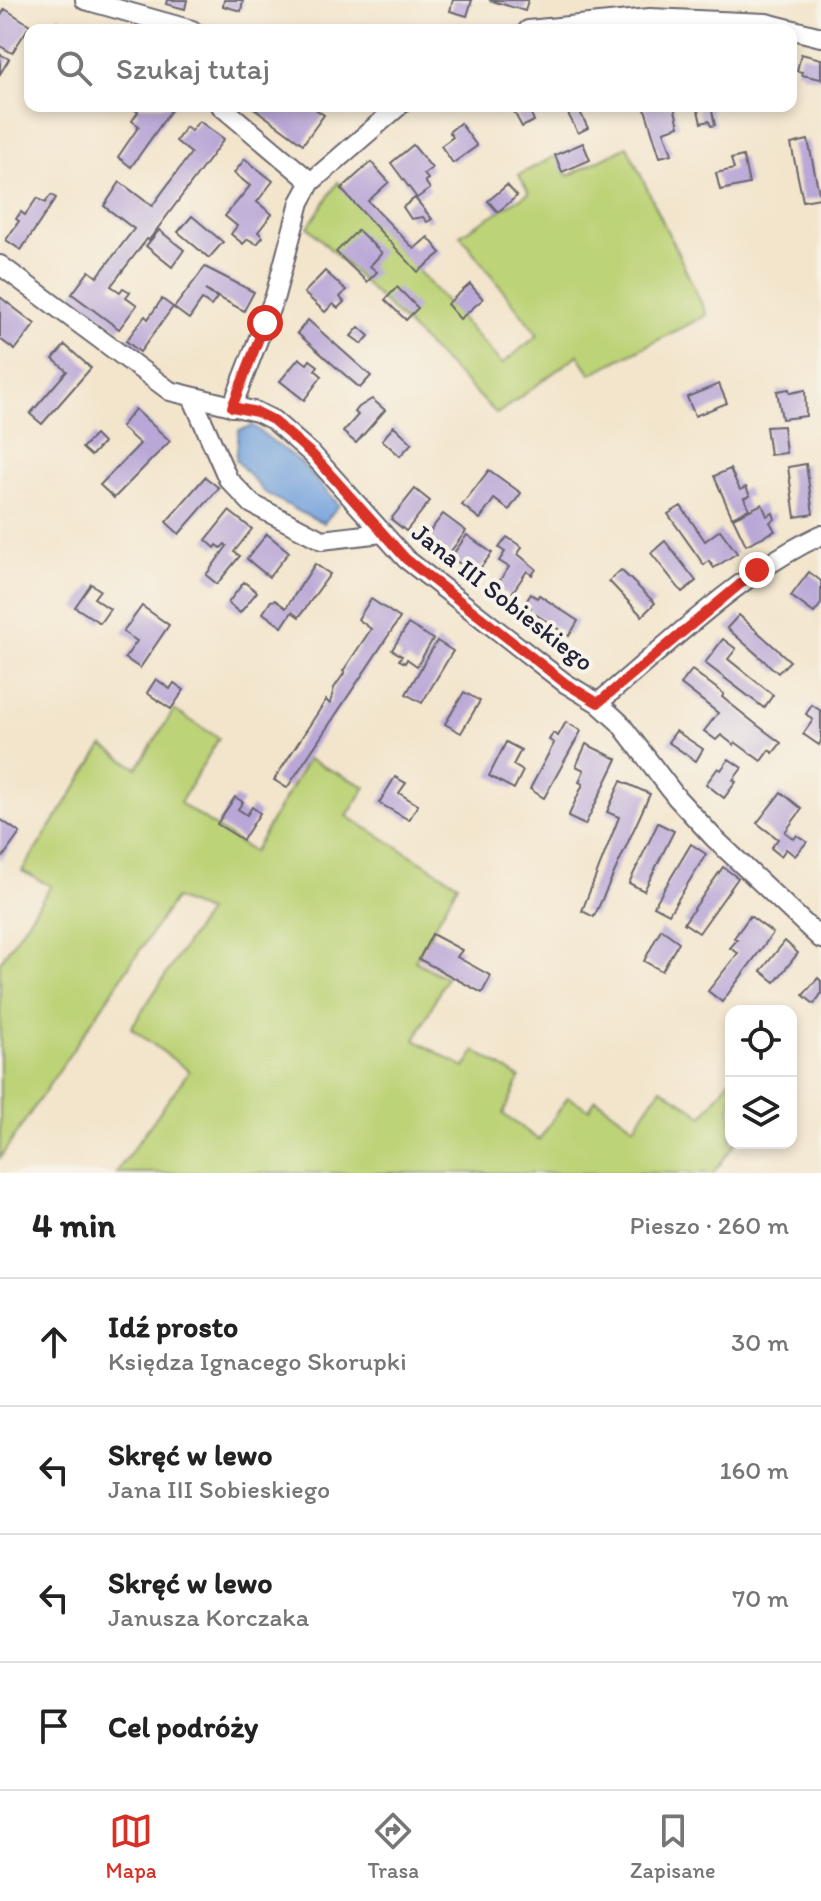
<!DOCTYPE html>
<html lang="pl">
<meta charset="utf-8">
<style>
:root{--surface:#fff;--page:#f6f6f6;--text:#222;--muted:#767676;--line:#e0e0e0;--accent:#d93025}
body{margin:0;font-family:Itim,sans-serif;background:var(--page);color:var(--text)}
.controls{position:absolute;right:24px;bottom:24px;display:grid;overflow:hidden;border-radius:16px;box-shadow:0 4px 12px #0003}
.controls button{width:72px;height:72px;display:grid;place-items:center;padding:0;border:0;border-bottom:2px solid var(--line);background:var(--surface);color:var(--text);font:40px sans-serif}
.stop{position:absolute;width:24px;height:24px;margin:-18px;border:6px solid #d93025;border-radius:50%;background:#fff}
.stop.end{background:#d93025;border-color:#fff;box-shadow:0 2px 8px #0008}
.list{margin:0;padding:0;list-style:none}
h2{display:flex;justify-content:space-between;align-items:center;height:104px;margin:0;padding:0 32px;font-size:34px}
h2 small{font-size:26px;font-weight:400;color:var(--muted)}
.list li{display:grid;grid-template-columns:52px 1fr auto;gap:24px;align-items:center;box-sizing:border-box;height:128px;padding:0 32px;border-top:2px solid var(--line)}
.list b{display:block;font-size:30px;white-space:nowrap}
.list p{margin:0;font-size:26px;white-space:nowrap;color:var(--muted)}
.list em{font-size:26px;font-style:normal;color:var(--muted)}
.icon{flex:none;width:44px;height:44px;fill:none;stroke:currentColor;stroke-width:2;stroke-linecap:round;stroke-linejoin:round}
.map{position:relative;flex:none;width:821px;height:1173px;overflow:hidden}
.search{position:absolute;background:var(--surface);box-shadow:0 4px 12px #0003;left:24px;right:24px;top:24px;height:88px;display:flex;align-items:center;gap:20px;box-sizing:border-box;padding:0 28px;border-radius:16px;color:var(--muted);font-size:30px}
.sheet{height:616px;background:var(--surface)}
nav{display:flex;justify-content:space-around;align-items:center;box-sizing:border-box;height:112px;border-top:2px solid var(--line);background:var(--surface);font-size:22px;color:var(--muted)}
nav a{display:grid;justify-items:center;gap:4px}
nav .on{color:var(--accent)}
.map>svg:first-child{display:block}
.green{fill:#bdd378;stroke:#707a5a;stroke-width:2}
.water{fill:#73a2dc;stroke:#4a628c;stroke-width:2}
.building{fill:#b9a7d7}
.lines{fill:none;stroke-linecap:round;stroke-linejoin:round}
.street-casing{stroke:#6b666e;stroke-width:22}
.street{stroke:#fff;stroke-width:18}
.route{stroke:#d93025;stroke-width:10}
.labels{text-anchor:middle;stroke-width:8;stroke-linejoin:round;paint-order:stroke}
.street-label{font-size:26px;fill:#22223b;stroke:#f7f3e8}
</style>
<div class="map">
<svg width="821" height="1173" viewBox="0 0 821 1173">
<rect width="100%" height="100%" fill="#f7f3e8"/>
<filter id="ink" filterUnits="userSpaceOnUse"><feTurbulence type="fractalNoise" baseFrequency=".0125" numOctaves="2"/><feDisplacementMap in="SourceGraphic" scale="16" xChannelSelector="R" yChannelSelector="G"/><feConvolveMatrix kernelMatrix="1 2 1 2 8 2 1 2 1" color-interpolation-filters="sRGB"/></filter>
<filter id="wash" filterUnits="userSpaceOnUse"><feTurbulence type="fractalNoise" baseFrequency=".006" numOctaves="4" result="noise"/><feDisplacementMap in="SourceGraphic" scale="32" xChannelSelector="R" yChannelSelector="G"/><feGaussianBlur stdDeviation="1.8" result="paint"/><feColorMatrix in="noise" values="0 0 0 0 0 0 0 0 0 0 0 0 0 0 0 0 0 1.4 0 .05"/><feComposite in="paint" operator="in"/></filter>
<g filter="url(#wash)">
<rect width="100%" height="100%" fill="#f3e5cc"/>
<g class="green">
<path d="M627,146l80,169 -116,59 -13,-19 -81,59 -189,-187 30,-45 164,182 36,-29 -78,-100 69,-42 -10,-18 36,-19 13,20z"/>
<path d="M174,710l45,28 -39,65 73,49 55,-93 58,28 -19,29 111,68 -43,77 31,17 -31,62 50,28 10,-17 45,27 -17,36 36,26 29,-43 21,12 7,-10 38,28 27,-39 42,28 28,-38v65h5l-23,30h-597l73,-102 -58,-43 76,-116 -32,-14 -175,260v-196l51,-76 -29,-15 81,-125 34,22z"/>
</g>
<path class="water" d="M253,426l47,36 39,43 -15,18 -24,-11 -36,-20 -28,-32 3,-30z"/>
<g id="blocks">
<g class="building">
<path d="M167,0h20l-2,9 -19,-5z"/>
<path d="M224,0h19l-2,11 -18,-5z"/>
<path d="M453,0h19l-5,16 -17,-5z"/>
<path d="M489,0h39l-3,11z"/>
<path d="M5,9l25,16 -18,28 -12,-7v-29z"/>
<path d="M57,22l13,8h-18z"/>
<path d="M0,54l9,5 -9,15z"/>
<path d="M801,54l20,5v20l-19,-4v-3l-5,-1z"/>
<path d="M137,106h37l-43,61 -13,-10 21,-31 -7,-5 6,-9 -3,-2z"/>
<path d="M251,106h60l13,9 -21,29z"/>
<path d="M511,106h17l6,15 -12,6z"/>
<path d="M564,106h13l11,22 -10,5z"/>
<path d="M644,106h30l5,20 -15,5 8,23 -12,3z"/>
<path d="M697,106h14l4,19 -4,1 -2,-5 -8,2z"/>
<path d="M199,121l25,18 -75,101 -2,-1 -36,47 9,6 3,-4 7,4 -4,5 11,8 -18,24 -47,-35 17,-23 8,6 37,-48 -30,-23 16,-24 32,24 39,-53 -15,-12 10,-14 5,4z"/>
<path d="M460,123l17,23 -24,17 -12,-17 12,-9 -4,-5z"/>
<path d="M808,140l12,58 -17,3 -12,-57z"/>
<path d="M583,143l7,17 -28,12 -7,-17z"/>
<path d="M413,145l19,23 -8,6 4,5 -3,2 5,8 -13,9 -26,-35z"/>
<path d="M743,156l6,28 -29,6 -4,-17 18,-4 -3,-10z"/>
<path d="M245,159l28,22 -16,21 15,12 -14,18 5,5 -6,7 -9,-5 -5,5 -12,-10 6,-8 -12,-10 25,-30 -16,-13z"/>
<path d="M371,162l18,20 -21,19 46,48 14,-12 13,16 -23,19 -77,-83z"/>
<path d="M507,185l10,11 -19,16 -10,-11z"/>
<path d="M51,195l5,3 -35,52 -15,-10 13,-19 -3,-2 5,-7 4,3 12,-17 8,5z"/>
<path d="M415,198l17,21 -5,3 -4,-5 -12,2 -8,-12z"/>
<path d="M192,216l31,26 -14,16 -31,-26z"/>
<path d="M159,230l25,20 -12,17 -26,-21z"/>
<path d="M358,230l24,23 -12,13 7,6 -10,10 -31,-30z"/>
<path d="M205,267l49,25 -10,19 -39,-21 12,8 -6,8 -9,-6 -13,19 -15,-11z"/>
<path d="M325,271l21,19 -6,7 4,5 -6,6 -5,-4 -8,8 -21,-19z"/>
<path d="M470,284l13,15 -23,20 -13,-15z"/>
<path d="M397,287l21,21 -12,12 -21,-20z"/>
<path d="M0,297l35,27 -20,26 -15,-11z"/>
<path d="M162,299l11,8 -33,45 -14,-11 19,-25 3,3z"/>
<path d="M308,320l63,56 -11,12 -63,-55z"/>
<path d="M359,327l10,9 -7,8 -11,-8z"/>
<path d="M65,345l26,23 -49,56 -12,-10 37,-43 -14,-12z"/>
<path d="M299,358l8,6 3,-4 8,6 -3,4 7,6 -18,24 -24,-19z"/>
<path d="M719,384l8,19 -32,13 -8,-19z"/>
<path d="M789,389l1,4 15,-3 1,26 -24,3 -5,-28z"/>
<path d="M372,399l13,11 -29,33 -13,-11 15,-17 -3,-3 4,-5z"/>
<path d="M135,409l35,32 -56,57 -14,-13 40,-41 -19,-17z"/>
<path d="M394,426l18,17 -12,13 -18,-16z"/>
<path d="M783,426l3,27 -16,2 -4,-28z"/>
<path d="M95,435l8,8 -12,13 -9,-8z"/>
<path d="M806,464l7,50 -18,3 -7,-50z"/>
<path d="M730,469l10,21 6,-3 4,9 -6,2 5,11 -17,8 -18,-41z"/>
<path d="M489,470l32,23 -12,17 -15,-11 -14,20 -18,-14z"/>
<path d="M205,477l14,11 -40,46 -13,-12z"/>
<path d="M415,489l15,12 -24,30 -15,-12z"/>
<path d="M762,504l5,12 6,-3 2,6 -5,3 5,9 -29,14 -13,-27z"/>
<path d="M681,506l24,35 15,-11 17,23 -23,15 -5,-7 -5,4 -36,-51z"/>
<path d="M229,511l23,18 -18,23 6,4 -23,28 -11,-9 21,-29 -2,-2 -4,4 -4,-3 -2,3 -9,-8z"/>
<path d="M443,514l23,17 -19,25 -23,-17z"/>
<path d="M267,534l22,18 -20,25 -22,-18z"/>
<path d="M467,535l25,18 -17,22 -24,-18z"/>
<path d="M507,537l15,10 -4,7 18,15 -4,6 -5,-4 -17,25 -15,-9 14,-20 -10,-6 6,-9 -6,-4z"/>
<path d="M665,541l31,40 -14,11 -31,-39z"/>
<path d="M315,564l15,10 -31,43 -7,-5 -10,15 -19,-14 8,-12 4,-1 11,8z"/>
<path d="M621,570l34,33 -13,13 -33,-35z"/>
<path d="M809,572l12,9v23l-7,9 -23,-17z"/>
<path d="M244,582l13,10 -17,21 -12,-10z"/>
<path d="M91,584l9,6 -6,8 16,11 -10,14 -25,-16z"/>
<path d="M531,594l6,4 2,-3 39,26 -9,15 -40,-26 2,-3 -6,-4z"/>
<path d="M371,599l29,19 -113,170 -13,-8 52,-80 4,4 4,-16 11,-16 -2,-1 28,-42 -13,-10z"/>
<path d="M142,606l27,19 -29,43 -15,-10 12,-17 -14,-9z"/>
<path d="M739,615l51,46 -12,12 -51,-45z"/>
<path d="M408,624l25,15 -16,27 -10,-7 -2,4 -6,-3 3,-4 -10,-6z"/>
<path d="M723,639l13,10 -8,10 45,36 -9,13 -59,-45z"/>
<path d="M437,641l16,10 -31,52 -16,-9z"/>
<path d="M692,670l32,24 -2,3 35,28 24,18 -8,10 -4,-3 -8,11 -26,-19 -1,3 -13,-10 -5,5 -12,-9 14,-18 -37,-29z"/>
<path d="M156,679l14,10 4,-6 10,7 -13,19 -24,-16z"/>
<path d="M464,692l16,9 -19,32 -16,-9z"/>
<path d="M812,705l9,6v30l-2,4 -16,-11 10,-14 -7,-6z"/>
<path d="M566,722l15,9 -37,67 -14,-9 24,-46 -5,-3 4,-7 5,3z"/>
<path d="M676,731l27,18 -7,12 -28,-19z"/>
<path d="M506,742l15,8 -8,15 10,6 -9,18 -25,-13z"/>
<path d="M586,744l31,15 -32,66 -17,-8 15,-33 -4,-2 5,-12 -8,-4z"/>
<path d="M729,759l13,9 -9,12 3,2 -12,16 -18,-14 12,-16 3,2z"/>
<path d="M395,777l11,6 -7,10 19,12 -9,15 -30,-17z"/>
<path d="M621,781l29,13 -56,123 -12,-6 37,-94 -12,-5z"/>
<path d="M781,792l21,17 -17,23 9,7 3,-4 10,7 -12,14 -9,-7 -5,7 -10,-8 7,-9 -21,-16z"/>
<path d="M235,797l8,5 -5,7 9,6 5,-8 8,6 -17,27 -26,-16z"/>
<path d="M0,819l20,14 -20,28z"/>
<path d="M658,823l16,8 -30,60 -15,-8z"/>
<path d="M691,844l15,10 -37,60 -15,-8z"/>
<path d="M723,867l15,11 -39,55 -15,-10z"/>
<path d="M750,916l23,17 -51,69 -14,-11 30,-38 -8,-5 7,-8 -3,-2z"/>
<path d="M661,929l18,13 -17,29 -18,-10z"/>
<path d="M432,934l30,16 -5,7 34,19 -9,17 -63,-34z"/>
<path d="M785,941l13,12 -23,29 -14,-11z"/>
<path d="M818,978l3,3v13l-7,10 -11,-9z"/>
</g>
</g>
</g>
<g filter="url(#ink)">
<use href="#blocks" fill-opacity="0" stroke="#6b666e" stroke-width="2"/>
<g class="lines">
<defs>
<g id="street">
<path d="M85,0l107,30"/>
<path d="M528,30l122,-12 116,5 55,14"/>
<path d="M221,106l90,76"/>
<path d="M0,265l170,126 87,21 16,8 15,13 25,22 93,104 159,124 33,20 21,19 58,76 37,40 107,101"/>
<path d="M192,397l36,82 24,25 70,36 60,-7"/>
<path d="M232,407l43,-111 25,-94 11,-20 88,-76"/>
<path d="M598,703c70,-58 140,-129 223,-168"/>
</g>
</defs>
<use href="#street" class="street-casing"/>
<use href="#street" class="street"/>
</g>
</g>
<g class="lines" filter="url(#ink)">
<path class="route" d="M265,323l-33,84 25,5 16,8 40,35 93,104 159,124 33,20 159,-133"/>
</g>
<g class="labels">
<g class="street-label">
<text transform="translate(503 597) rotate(38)" y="9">Jana III Sobieskiego</text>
</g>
</g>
</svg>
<div class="controls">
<button><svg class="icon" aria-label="locate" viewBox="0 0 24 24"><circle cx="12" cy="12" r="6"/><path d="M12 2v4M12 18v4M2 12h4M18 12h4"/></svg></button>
<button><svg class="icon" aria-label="layers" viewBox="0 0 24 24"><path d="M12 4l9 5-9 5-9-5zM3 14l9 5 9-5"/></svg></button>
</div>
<div class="stop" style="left:265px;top:323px"></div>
<div class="stop end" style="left:757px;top:570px"></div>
<div class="search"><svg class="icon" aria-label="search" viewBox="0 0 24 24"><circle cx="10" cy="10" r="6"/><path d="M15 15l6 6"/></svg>Szukaj tutaj</div>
</div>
<section class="sheet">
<h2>4 min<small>Pieszo · 260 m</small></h2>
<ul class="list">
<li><svg class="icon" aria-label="ahead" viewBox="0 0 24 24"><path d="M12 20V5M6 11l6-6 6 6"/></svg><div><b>Idź prosto</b><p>Księdza Ignacego Skorupki</p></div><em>30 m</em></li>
<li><svg class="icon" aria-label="left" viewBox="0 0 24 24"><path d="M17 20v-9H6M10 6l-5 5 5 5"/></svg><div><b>Skręć w lewo</b><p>Jana III Sobieskiego</p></div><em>160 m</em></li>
<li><svg class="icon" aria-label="left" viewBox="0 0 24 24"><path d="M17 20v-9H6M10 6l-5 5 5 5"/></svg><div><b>Skręć w lewo</b><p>Janusza Korczaka</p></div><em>70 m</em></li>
<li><svg class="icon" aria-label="arrive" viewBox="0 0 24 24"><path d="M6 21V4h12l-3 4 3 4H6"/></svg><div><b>Cel podróży</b></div></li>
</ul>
</section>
<nav>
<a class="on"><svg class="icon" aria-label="map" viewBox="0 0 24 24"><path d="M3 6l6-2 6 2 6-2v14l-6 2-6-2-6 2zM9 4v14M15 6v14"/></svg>Mapa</a>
<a><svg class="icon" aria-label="directions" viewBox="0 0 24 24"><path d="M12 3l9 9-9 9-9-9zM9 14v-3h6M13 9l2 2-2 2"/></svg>Trasa</a>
<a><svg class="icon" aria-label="saved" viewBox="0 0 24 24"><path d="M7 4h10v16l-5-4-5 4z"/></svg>Zapisane</a>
</nav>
